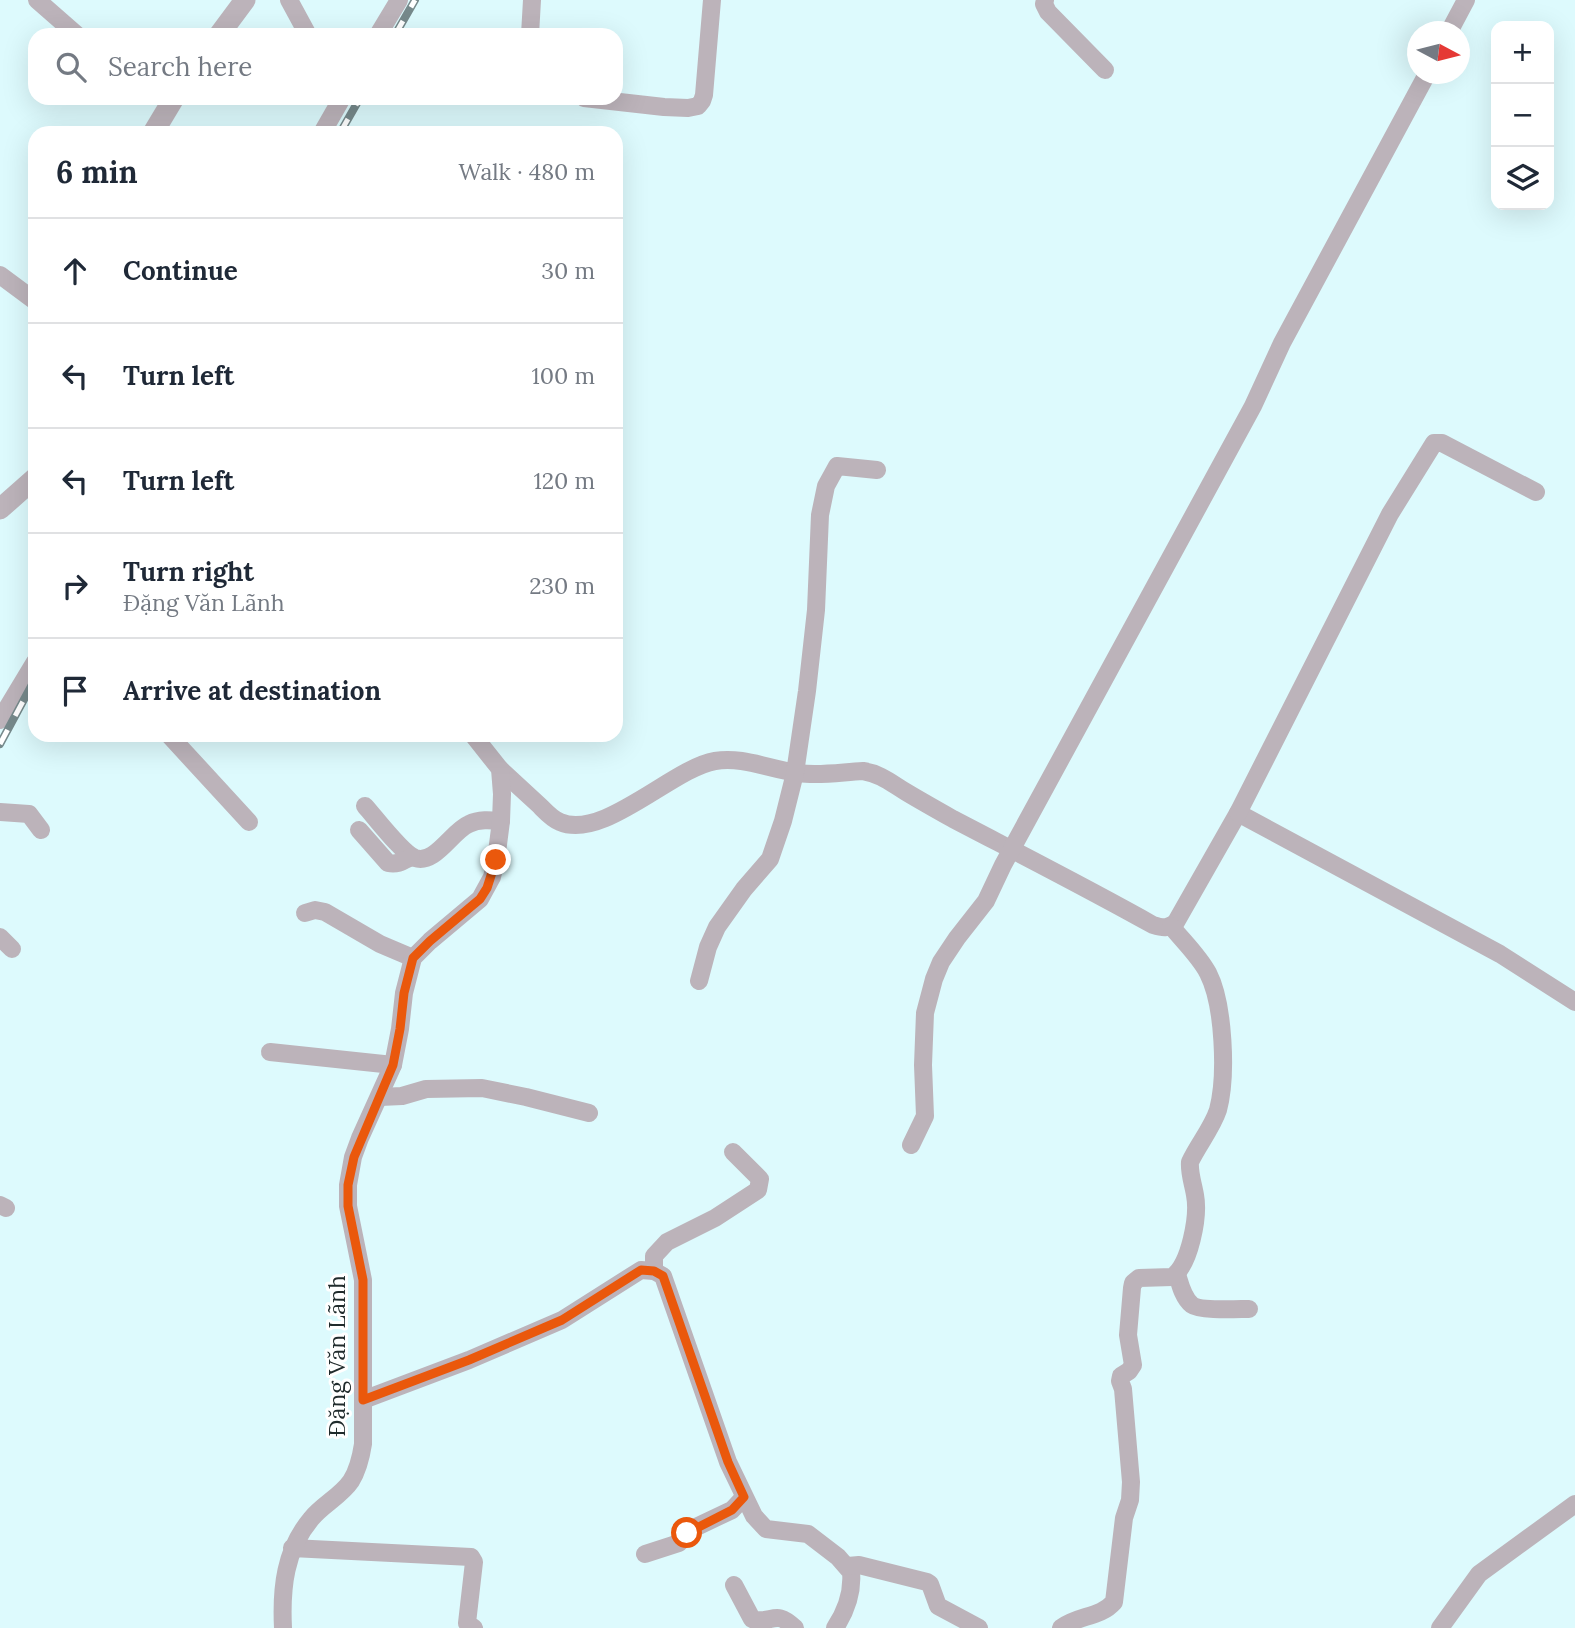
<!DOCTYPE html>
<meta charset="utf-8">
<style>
:root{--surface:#fff;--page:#f6f6f7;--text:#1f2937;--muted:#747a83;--line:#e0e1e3}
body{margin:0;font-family:Lora,serif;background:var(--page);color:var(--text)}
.controls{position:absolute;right:21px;top:21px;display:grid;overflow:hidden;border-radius:14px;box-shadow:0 7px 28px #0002}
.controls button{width:63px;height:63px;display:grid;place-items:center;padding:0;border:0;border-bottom:2px solid var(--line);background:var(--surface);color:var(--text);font:35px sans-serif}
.compass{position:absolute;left:1407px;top:21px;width:63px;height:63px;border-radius:50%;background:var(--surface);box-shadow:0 7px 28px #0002;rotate:97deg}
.stop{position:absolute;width:21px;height:21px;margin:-16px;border:5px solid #ea580c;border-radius:50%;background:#fff}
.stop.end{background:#ea580c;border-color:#fff;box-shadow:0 2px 7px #0008}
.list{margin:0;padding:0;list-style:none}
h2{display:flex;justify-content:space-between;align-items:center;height:91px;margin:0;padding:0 28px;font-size:30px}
h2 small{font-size:23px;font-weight:400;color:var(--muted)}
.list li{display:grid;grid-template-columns:46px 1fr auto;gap:21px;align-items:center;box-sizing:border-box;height:105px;padding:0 28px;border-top:2px solid var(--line)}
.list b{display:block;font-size:26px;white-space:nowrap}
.list p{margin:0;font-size:23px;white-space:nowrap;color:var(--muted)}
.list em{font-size:23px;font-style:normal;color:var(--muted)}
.icon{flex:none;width:38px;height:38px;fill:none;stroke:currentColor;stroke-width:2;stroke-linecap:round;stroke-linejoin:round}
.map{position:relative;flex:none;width:1575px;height:1628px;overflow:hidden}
.search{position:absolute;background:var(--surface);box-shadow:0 7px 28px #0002;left:28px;top:28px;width:595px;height:77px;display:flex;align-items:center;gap:18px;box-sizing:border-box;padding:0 24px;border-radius:21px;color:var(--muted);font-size:26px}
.panel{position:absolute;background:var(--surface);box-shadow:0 7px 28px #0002;left:28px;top:126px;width:595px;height:616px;border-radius:21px}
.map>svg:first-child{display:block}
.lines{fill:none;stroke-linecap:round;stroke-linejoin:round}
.minor{stroke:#bcb3ba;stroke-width:18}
.tertiary{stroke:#bcb3ba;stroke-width:21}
.rail-casing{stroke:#76898b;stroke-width:8}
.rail{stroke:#fff;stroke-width:5;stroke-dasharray:16;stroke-linecap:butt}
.route{stroke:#ea580c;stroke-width:9}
.labels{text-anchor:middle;stroke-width:6;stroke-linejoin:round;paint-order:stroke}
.street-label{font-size:23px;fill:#202b2c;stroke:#fff}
</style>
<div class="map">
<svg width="1575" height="1628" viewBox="0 0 1575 1628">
<rect width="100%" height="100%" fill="#ddfafd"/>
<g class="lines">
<g class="minor">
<path d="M37,0l40,35"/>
<path d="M289,0l19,35"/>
<path d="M1045,0l-1,4 4,8 57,58"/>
<path d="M1449,32l17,-32"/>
<path d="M378,35l21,-35"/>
<path d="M530,35l2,-35"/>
<path d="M584,98l80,9 24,1 10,-2 4,-5 2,-6 8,-95"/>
<path d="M322,133l20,-35"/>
<path d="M0,275l35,26"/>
<path d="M0,720l35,-58"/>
<path d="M169,735l80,87"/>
<path d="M500,769c13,12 26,24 39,36 6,6 13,14 21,17 43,19 113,-54 155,-61 28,-5 56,9 84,12 20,3 43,-1 64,-2 18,3 28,12 43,21 15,9 31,18 47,27 67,35 134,69 200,106 10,3 15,4 23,-3l62,-109 262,141 75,48"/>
<path d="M365,806c10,11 37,47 50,52 20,7 37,-27 54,-34 10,-5 21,-4 32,-3"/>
<path d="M0,812l29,2 12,16"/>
<path d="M1238,813l152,-299 44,-71h8l94,49"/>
<path d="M359,830l29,33c10,2 15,-2 23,-6"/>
<path d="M305,913l10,-3 10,2 55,32 33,14"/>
<path d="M0,937l12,12"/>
<path d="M699,981l9,-34 9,-20 27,-38 26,-30 13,-38 12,-48 12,-82 9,-81 4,-95 6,-29 11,-20 40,4"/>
<path d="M270,1052l123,13"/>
<path d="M380,1097l22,-1 24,-7 56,-1 44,9 63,16"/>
<path d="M911,1145l14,-29 -2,-51 2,-52 9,-34 7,-17 16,-24 29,-37 17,-36 250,-459 29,-63 145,-269"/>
<path d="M0,1205l6,3"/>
<path d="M654,1271v-15l13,-14 48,-24 43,-28 2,-11 -27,-27"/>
<path d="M1177,1274c3,10 6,24 15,31 8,6 46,4 57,4"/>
<path d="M363,1400l106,-40 93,-40 79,-50 13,1 9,5 65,186 26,54 12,13 42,5 30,23 13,15c2,21 -5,39 -16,56"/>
<path d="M292,1548l179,9 3,5 -7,61 7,5"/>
<path d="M645,1554l34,-11 8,-10 5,-4 40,-19 12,-13"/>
<path d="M848,1566l11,-1 68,17 3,2 8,22 41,22"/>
<path d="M734,1585l18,34c21,6 22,-11 43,9"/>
<path d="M283,1628c-2,-40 2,-78 28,-109 11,-14 30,-23 40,-38 7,-11 10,-24 12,-37v-164l-15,-74v-21l5,-28 7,-19 33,-73 7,-36 4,-36 9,-35 17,-17 50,-42 12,-22 4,-17 5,-39 1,-27 -2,-25 -27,-34"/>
<path d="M1061,1628c17,-13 39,-10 53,-26l10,-84 6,-18 1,-18 -8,-93 -3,-8 1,-5 8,-5 4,-6 -5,-30 4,-47 1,-5 6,-5 33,-1c18,-12 27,-61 23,-82 -2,-12 -6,-22 -5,-33 8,-17 22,-34 28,-52 9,-34 6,-106 -10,-137 -9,-17 -25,-32 -37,-47"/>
<path d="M1440,1628l39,-54 96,-70"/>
</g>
<g class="tertiary">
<path d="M219,35l26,-35"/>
<path d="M153,133l21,-35"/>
<path d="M0,509l35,-31"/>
</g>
<defs>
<g id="rail">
<path d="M395,35l20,-35"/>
<path d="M340,133l20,-35"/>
<path d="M0,744l35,-65"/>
</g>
</defs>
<use href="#rail" class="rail-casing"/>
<use href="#rail" class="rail"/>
</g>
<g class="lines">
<path class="route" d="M496,860l-9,28 -7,11 -50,42 -17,17 -9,35 -4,36 -7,36 -39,92 -6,28v21l15,74v120l106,-40 93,-40 79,-50 13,1 9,5 65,186 16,35 -12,13 -45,23"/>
</g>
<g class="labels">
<g class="street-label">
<text transform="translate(337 1356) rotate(-90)" y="8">Đặng Văn Lãnh</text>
</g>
</g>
</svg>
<div class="controls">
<button>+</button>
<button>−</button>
<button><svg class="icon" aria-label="layers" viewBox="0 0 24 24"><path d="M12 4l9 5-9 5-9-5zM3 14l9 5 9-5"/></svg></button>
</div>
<svg class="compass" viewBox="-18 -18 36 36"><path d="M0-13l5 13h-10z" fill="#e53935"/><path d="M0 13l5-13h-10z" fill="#747a83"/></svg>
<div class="stop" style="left:687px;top:1533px"></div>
<div class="stop end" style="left:496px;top:860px"></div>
<div class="search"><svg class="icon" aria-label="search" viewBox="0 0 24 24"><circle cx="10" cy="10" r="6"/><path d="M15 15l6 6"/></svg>Search here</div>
<section class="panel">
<h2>6 min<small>Walk · 480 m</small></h2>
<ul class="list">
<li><svg class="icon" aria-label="ahead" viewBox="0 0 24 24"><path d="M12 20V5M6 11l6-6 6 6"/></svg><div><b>Continue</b></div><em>30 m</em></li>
<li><svg class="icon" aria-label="left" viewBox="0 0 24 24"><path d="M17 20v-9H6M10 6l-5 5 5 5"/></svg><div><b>Turn left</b></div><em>100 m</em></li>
<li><svg class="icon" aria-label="left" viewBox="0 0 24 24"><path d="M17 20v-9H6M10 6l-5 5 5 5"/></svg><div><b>Turn left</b></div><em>120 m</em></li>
<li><svg class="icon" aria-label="right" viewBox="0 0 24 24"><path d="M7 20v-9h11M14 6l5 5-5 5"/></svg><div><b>Turn right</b><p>Đặng Văn Lãnh</p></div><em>230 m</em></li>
<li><svg class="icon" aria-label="arrive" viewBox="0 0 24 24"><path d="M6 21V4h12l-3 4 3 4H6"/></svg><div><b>Arrive at destination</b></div></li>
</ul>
</section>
</div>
